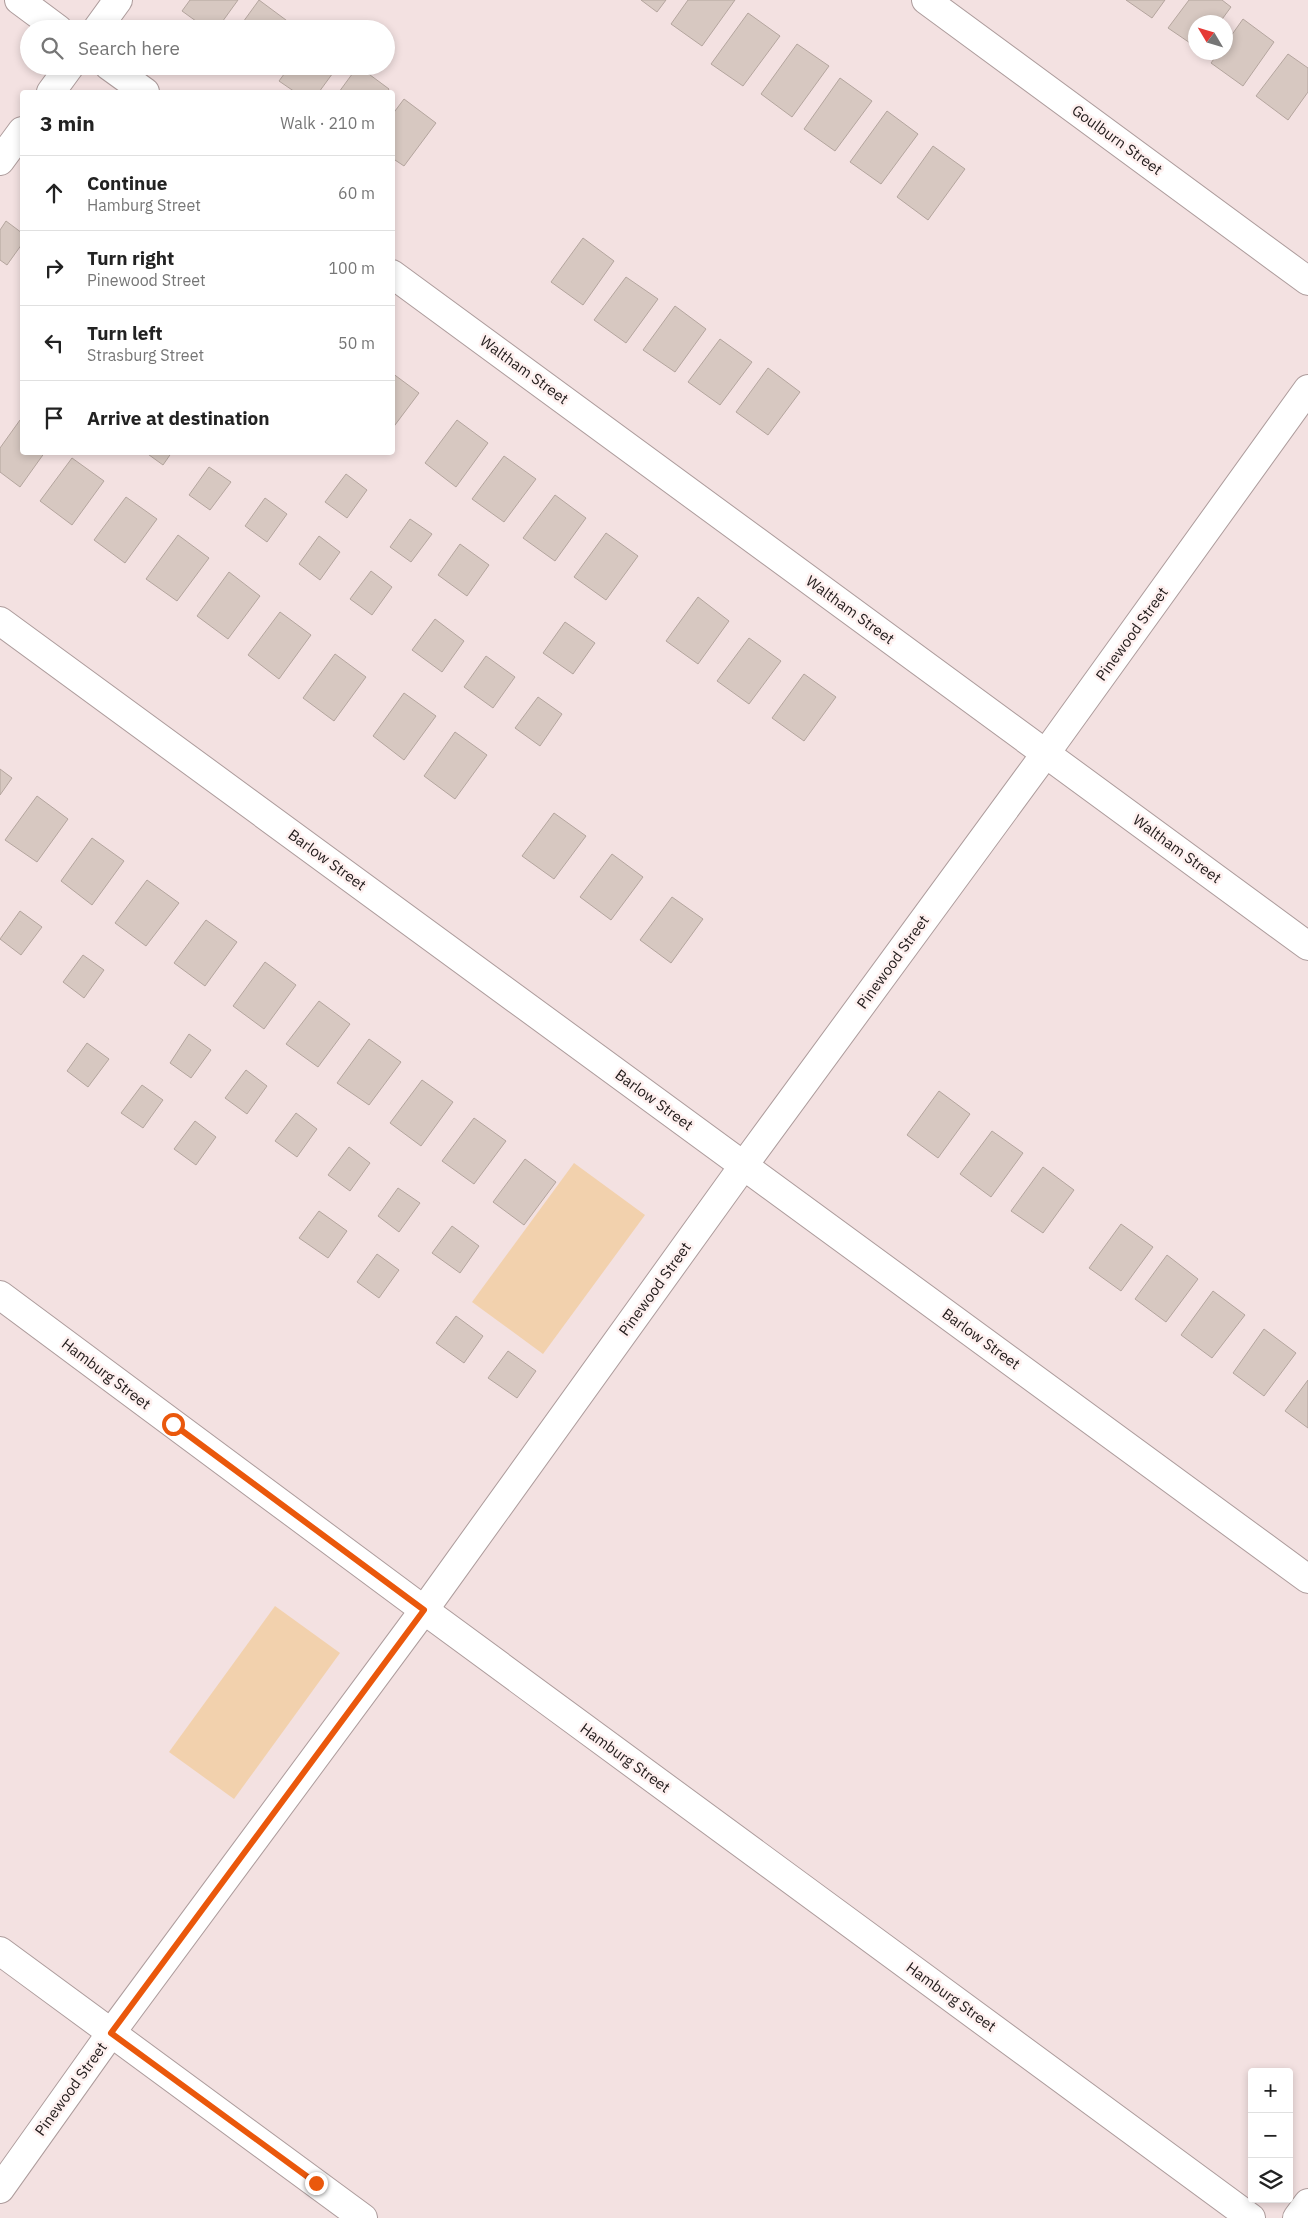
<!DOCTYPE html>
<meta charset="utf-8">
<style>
:root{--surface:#fff;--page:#f6f6f6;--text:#222;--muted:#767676;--line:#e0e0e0}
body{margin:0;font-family:"IBM Plex Sans",sans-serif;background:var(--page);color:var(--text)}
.controls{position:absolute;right:15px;bottom:15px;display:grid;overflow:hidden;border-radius:5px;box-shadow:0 2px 8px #0003}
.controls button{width:45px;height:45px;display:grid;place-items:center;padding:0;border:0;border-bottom:1px solid var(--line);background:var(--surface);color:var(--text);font:25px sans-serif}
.compass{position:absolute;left:1188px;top:15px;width:45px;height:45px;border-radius:50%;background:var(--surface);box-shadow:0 2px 8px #0003;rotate:308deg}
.stop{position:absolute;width:15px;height:15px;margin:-11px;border:4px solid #ea580c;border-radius:50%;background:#fff}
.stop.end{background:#ea580c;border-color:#fff;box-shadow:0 1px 5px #0008}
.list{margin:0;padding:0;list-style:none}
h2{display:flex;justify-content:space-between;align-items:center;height:65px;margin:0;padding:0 20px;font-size:21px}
h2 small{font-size:16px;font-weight:400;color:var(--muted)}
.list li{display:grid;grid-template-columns:32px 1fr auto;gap:15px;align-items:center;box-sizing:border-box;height:75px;padding:0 20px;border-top:1px solid var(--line)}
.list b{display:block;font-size:19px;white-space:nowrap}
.list p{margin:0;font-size:16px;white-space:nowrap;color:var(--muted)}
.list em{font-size:16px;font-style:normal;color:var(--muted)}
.icon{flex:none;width:28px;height:28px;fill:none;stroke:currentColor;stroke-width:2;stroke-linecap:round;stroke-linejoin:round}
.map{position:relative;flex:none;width:1308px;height:2218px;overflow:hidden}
.search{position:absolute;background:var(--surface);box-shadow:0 2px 8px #0003;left:20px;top:20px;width:375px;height:55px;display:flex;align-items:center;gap:12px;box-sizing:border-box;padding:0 18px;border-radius:28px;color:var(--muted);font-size:19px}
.panel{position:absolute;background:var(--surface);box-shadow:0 2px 8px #0003;left:20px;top:90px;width:375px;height:365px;border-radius:5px}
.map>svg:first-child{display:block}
.green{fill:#f2d1ad}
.building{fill:#d7c8c1;stroke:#b4a59e}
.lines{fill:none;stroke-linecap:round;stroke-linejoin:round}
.street-casing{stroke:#ad9c9c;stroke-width:30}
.street{stroke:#fff;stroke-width:28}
.route{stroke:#ea580c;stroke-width:6}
.labels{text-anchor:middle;stroke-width:5;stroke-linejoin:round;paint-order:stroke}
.street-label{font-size:15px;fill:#211b1b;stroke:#fef0ef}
</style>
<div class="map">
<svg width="1308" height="2218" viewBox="0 0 1308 2218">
<rect width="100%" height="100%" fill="#f3e1e1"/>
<g class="green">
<path d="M574,1163l71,52 -102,139 -71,-52z"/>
<path d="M275,1606l65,47 -106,146 -65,-47z"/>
</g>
<g class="building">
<path d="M190,0h48l-21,29h-10l-25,-18z"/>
<path d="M259,0l31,23 -4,6h-48z"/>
<path d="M641,0h25l-9,12z"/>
<path d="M688,0h47l-33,46 -31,-22z"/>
<path d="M1126,0h39l-13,18z"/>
<path d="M1189,0h33l9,7 -11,15h-24v25l-28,-19z"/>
<path d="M748,13l32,23 -37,50 -32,-22z"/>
<path d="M1243,19l31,23 -31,44 -32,-23 8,-11h7v-9z"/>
<path d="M797,44l32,22 -37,51 -31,-23z"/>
<path d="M1288,54l20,14v24l-20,28 -32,-24z"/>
<path d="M290,66h48l-19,26h-24l-16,-11z"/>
<path d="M358,66l31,23 -2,3h-48z"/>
<path d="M840,78l32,23 -37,50 -31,-22z"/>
<path d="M404,99l32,24 -32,43 -12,-8v-43z"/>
<path d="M887,111l31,23 -37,50 -31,-22z"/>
<path d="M933,146l32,23 -37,51 -31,-23z"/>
<path d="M6,221l16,12v11l-15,21 -7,-5v-30z"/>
<path d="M583,238l31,23 -31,44 -32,-23z"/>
<path d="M626,277l32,22 -32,44 -32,-23z"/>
<path d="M675,306l31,23 -31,43 -32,-22z"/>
<path d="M720,339l32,23 -32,43 -32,-23z"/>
<path d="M768,368l32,24 -32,43 -32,-23z"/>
<path d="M392,373l27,20 -27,36z"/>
<path d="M20,420l2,2v30h23l-25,35 -20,-15v-24z"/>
<path d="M457,420l31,23 -32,44 -31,-24z"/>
<path d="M145,452h27l-9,13z"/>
<path d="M504,456l32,23 -32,43 -32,-23z"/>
<path d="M72,458l32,23 -32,44 -32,-24z"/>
<path d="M209,467l22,15 -21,28 -21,-15z"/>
<path d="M346,474l21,16 -20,28 -22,-16z"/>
<path d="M555,495l31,23 -31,43 -32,-23z"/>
<path d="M126,497l31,22 -32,44 -31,-23z"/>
<path d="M265,498l22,16 -20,28 -22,-16z"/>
<path d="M410,519l22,15 -21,28 -21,-15z"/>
<path d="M606,533l32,23 -32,44 -32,-23z"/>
<path d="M178,535l31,23 -32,43 -31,-22z"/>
<path d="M319,536l21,16 -20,28 -21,-16z"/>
<path d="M460,544l29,21 -22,31 -29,-21z"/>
<path d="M371,571l21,16 -20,28 -22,-16z"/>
<path d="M229,572l31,24 -32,43 -31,-23z"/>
<path d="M698,597l31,24 -31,43 -32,-23z"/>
<path d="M280,612l31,23 -32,44 -31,-24z"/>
<path d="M435,619l29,22 -22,31 -30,-22z"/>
<path d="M565,622l30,21 -22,31 -30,-21z"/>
<path d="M749,638l32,23 -32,43 -32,-23z"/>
<path d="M335,654l31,23 -32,44 -31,-23z"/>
<path d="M486,656l29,21 -22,31 -29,-21z"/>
<path d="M804,674l32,23 -32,44 -32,-23z"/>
<path d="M404,693l32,23 -32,44 -31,-24z"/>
<path d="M538,697l24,17 -22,32 -25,-18z"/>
<path d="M455,732l32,23 -32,44 -31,-23z"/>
<path d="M0,769l12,9 -12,17z"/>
<path d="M37,796l31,23 -31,43 -32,-22z"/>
<path d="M554,813l32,23 -32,43 -32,-23z"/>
<path d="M92,838l32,23 -32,44 -31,-24z"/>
<path d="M612,854l31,23 -32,43 -31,-23z"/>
<path d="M147,880l32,23 -33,43 -31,-23z"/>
<path d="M672,897l31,22 -32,44 -31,-23z"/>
<path d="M20,911l22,16 -21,28 -21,-16z"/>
<path d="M206,920l31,22 -32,44 -31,-23z"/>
<path d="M83,955l21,15 -20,28 -21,-16z"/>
<path d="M265,962l31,23 -32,44 -31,-23z"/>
<path d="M319,1001l31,23 -32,43 -32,-23z"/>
<path d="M189,1034l22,16 -20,28 -21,-15z"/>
<path d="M369,1039l32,23 -32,43 -32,-22z"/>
<path d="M87,1043l22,16 -21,28 -21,-16z"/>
<path d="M246,1070l21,16 -20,28 -22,-16z"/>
<path d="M422,1080l31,22 -32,44 -31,-23z"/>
<path d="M142,1085l21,15 -20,28 -22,-15z"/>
<path d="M939,1091l31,23 -32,44 -31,-23z"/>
<path d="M296,1113l21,16 -20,28 -22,-16z"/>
<path d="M474,1118l32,23 -32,43 -32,-23z"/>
<path d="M195,1121l21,16 -20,28 -22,-16z"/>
<path d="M992,1131l31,22 -32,44 -31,-23z"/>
<path d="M349,1147l21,16 -20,28 -22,-16z"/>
<path d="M525,1159l31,23 -32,43 -31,-23z"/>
<path d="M1043,1167l31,23 -31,43 -32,-22z"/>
<path d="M398,1188l22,15 -21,29 -21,-16z"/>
<path d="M319,1211l28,20 -19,27 -29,-20z"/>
<path d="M1121,1224l32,23 -32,44 -32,-23z"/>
<path d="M452,1226l27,20 -19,27 -28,-20z"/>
<path d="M377,1254l22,16 -20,28 -22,-16z"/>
<path d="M1167,1255l31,24 -32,43 -31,-23z"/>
<path d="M1213,1291l32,24 -33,43 -31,-23z"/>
<path d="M456,1316l27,20 -19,27 -28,-20z"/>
<path d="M1264,1329l32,24 -32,43 -31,-23z"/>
<path d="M508,1351l28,20 -19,27 -29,-20z"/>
<path d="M1308,1380v48l-23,-17z"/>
</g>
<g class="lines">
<defs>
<g id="street">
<path d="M19,0l39,29"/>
<path d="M926,0l382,281"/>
<path d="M97,29l21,-29"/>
<path d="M109,66l36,26"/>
<path d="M51,92l19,-26"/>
<path d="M0,161l22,-30"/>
<path d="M392,274l916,672"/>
<path d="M0,621l1308,958"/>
<path d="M0,1295l424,315 827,608"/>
<path d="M0,1951l363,267"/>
<path d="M0,2189l111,-156 313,-423 320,-445 302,-412 262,-364"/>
<path d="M1297,2218l11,-15"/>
</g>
</defs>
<use href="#street" class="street-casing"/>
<use href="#street" class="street"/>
</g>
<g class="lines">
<path class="route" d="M173,1424l251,186 -313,423 205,150"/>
</g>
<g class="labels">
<g class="street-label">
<text transform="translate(1117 140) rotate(36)" y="5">Goulburn Street</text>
<text transform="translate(524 370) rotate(36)" y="5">Waltham Street</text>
<text transform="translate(850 610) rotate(36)" y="5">Waltham Street</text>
<text transform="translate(1132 634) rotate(-54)" y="5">Pinewood Street</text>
<text transform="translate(1177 849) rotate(36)" y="5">Waltham Street</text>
<text transform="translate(327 860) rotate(36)" y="5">Barlow Street</text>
<text transform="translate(893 962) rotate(-54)" y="5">Pinewood Street</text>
<text transform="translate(654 1100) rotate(36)" y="5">Barlow Street</text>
<text transform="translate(655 1289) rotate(-54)" y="5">Pinewood Street</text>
<text transform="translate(981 1339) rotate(36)" y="5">Barlow Street</text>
<text transform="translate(106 1374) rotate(37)" y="5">Hamburg Street</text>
<text transform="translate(625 1758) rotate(36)" y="5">Hamburg Street</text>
<text transform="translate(951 1997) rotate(36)" y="5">Hamburg Street</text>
<text transform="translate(71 2089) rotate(-54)" y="5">Pinewood Street</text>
</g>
</g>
</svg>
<div class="controls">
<button>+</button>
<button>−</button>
<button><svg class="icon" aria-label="layers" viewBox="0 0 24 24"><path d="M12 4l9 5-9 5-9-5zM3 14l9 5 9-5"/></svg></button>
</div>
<svg class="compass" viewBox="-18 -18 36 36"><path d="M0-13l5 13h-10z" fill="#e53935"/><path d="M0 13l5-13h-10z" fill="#767676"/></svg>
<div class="stop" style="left:173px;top:1424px"></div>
<div class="stop end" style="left:316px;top:2183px"></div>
<div class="search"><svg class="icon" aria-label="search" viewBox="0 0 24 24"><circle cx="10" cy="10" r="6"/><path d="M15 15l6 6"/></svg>Search here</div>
<section class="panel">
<h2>3 min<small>Walk · 210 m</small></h2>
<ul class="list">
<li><svg class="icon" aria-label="ahead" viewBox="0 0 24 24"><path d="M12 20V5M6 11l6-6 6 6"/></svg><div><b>Continue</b><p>Hamburg Street</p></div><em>60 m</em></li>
<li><svg class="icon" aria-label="right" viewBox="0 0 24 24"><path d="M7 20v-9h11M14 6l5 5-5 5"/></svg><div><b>Turn right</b><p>Pinewood Street</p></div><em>100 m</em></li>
<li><svg class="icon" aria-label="left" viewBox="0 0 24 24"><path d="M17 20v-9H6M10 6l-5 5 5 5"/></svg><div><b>Turn left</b><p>Strasburg Street</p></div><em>50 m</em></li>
<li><svg class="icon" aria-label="arrive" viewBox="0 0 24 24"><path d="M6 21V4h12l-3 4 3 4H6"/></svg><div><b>Arrive at destination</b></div></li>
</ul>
</section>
</div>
